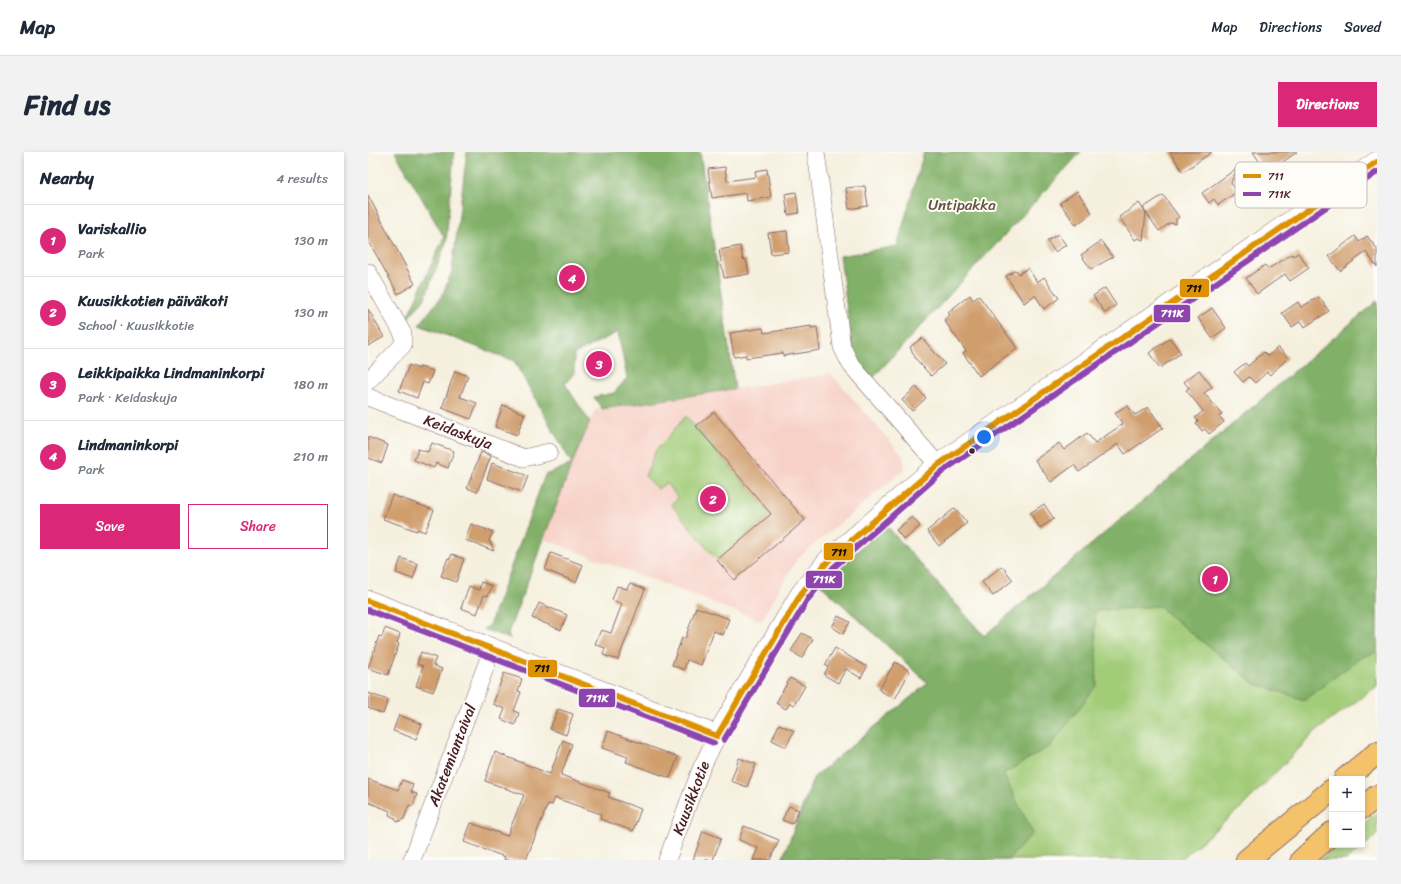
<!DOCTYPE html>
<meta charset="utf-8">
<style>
:root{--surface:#fff;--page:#f2f2f3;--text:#1f2937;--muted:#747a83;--line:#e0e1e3;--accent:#db2777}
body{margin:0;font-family:Sriracha,sans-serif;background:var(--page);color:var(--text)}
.controls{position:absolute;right:12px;bottom:12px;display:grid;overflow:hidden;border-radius:0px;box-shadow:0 2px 6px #0003}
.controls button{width:36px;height:36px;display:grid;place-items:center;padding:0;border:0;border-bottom:1px solid var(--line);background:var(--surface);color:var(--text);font:20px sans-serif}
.you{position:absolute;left:616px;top:285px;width:14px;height:14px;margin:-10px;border:3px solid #fff;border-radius:50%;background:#1a73e8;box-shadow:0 0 0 6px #1a73e833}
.badge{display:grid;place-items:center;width:26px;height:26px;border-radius:50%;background:var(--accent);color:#fff;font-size:13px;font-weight:700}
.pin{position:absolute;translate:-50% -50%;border:2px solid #fff;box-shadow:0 1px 4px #0006}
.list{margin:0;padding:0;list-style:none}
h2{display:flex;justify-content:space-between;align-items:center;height:52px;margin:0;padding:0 16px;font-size:17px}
h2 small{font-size:13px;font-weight:400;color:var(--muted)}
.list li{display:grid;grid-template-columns:26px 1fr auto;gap:12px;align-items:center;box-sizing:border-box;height:72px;padding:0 16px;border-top:1px solid var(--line)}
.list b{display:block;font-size:15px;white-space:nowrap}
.list p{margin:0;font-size:13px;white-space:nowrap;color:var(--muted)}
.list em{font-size:13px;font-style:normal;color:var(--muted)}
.actions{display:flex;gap:8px;padding:12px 16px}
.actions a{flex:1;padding:9px 0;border:1px solid var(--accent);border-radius:0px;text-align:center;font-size:14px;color:var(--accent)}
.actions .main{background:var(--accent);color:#fff}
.map{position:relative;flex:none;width:1009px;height:708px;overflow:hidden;border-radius:0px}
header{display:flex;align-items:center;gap:24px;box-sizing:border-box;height:56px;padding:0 20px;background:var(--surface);border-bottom:1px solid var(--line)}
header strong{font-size:19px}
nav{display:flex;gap:22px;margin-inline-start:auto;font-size:14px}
.intro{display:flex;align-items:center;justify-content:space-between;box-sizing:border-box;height:96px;padding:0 24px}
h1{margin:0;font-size:28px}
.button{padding:10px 18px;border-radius:0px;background:var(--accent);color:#fff;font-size:14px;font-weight:700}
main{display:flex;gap:24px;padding:0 24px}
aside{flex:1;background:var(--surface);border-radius:0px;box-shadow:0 2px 6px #0003}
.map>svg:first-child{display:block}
.built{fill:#f7d1c7}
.green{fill:#a2cc78;stroke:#767652}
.forest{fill:#81b068;stroke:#66684a}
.building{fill:#d09e6d}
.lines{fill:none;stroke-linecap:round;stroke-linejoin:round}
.minor-casing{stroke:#86686a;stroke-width:18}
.tertiary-casing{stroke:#86686a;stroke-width:22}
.trunk-casing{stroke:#86686a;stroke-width:24}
.minor{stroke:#fff;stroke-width:17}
.tertiary{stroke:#fff;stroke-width:21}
.trunk{stroke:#f4c26a;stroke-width:22}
.bus-1-casing{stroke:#fdfcf7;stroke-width:9}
.bus-2-casing{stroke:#fdfcf7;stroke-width:9}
.bus-1{stroke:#dd9206;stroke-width:6}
.bus-2{stroke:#8e44ad;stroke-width:6}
.bus-dot{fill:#4a1f2b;stroke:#fdfcf7;stroke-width:1.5}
.labels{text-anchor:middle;stroke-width:4;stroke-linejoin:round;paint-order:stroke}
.park-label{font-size:15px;fill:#645342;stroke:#fdfcf7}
.street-label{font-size:15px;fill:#4a1f2b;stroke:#fdfcf7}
.key{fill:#fdfcf7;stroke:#c7baba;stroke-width:1}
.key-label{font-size:11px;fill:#4a1f2b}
.line-badge{stroke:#fdfcf7;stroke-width:1.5}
.badge-label{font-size:11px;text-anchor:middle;font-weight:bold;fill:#fff}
.pale-badge-label{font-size:11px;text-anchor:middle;font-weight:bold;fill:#111}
</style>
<header>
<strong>Map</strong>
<nav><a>Map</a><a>Directions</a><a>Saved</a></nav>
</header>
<div class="intro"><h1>Find us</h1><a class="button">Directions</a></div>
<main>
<aside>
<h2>Nearby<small>4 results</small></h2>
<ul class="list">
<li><span class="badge">1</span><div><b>Variskallio</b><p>Park</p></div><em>130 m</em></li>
<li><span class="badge">2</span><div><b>Kuusikkotien päiväkoti</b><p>School · Kuusikkotie</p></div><em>130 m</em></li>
<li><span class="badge">3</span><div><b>Leikkipaikka Lindmaninkorpi</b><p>Park · Keidaskuja</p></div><em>180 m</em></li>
<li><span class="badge">4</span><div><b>Lindmaninkorpi</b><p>Park</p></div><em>210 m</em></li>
</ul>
<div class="actions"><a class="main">Save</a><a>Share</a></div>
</aside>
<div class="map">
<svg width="1009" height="708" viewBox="0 0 1009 708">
<rect width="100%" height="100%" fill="#fdfcf7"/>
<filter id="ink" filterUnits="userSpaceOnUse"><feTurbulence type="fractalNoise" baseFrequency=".025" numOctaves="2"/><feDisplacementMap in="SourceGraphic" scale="8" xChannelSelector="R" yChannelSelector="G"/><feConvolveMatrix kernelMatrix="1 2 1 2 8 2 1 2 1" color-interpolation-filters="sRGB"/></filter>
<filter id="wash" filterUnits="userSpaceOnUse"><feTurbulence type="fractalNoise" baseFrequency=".012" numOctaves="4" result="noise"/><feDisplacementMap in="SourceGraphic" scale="16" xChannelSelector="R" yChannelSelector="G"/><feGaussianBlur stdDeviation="0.9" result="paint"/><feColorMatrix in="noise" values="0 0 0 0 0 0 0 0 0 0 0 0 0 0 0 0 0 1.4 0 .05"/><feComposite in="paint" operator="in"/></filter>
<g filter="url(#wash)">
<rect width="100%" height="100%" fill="#f5f0de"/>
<path class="built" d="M463,222l72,82 2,13 -109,91 -35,61 -217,-82 28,-75 23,-54z"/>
<g class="green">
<path d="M1009,149v385l-61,45 -71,73 -65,56h-398l32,-83 114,-94 -108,-99 66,-59 98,111z"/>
<path d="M318,264l85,98 -54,46 -46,-56 7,-6 -12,-15 -8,6 -13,-13 11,-26z"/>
<path d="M1009,660v23l-31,25h-26l18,-15h24v-20z"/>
</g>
<g class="forest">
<path d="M27,0h59l-8,91 -22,57 -18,20 38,-83z"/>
<path d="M99,0h233l35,237 -133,20 -8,-12 20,-4 13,-15 -9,-46 -44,22v19l-9,11 25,38 -18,42 -64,169 2,6 -27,-10 6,-3 56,-151 27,-11 -58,-103 -95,-36 23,-29 10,-25z"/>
<path d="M556,0h157l-209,227 -19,-23 -13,-100 57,-10z"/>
<path d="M1009,149v351l-17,6 -56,42 -50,-17 -96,-77 -63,5 2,74 -47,61 -47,28 30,59 -25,27h-226l32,-83 114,-94 -108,-99 66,-59 98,111z"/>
</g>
<g id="blocks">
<g class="building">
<path d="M802,0h42l-29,20z"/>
<path d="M885,0h44l-30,21z"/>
<path d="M357,15l2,14 29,-4 -1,-6 12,-2 4,28 -24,4 -1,-8 -34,5 -4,-29z"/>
<path d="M869,16l-6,15 6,9 -19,13 -4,-6 -5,4 -7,-10z"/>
<path d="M497,34l3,20 -19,3 -3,-21z"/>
<path d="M709,39l15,22 -16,12 -16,-22z"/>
<path d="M428,40l3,21 -11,2 -3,-21z"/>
<path d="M0,43l47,89 -17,10 -30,-54z"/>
<path d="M795,43l16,22 -3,2v5l-6,-1 -11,8 -16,-23z"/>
<path d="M771,51l7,10 -3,27 -5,-2 -3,2 -16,-23z"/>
<path d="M419,79l2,21 -18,2 -3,-21z"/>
<path d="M690,82l8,11 -11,7 -8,-11z"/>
<path d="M987,84l4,6 8,-6 10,13v18l-11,-15 -26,19 -11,-15z"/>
<path d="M733,89l12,16 -22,12 -10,-14z"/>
<path d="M372,94l3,14 3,-1 3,15 -25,4 -5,-28z"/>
<path d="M930,101l11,15 -19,13 -5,-7 -28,20 -11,-16 19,-13 3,4 24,-15 1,2z"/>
<path d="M660,116l9,14 7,-5 15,21 -15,11 -9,-14 -11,8 -18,-27 10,-6 3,4z"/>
<path d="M737,136l11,17 -11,8 -12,-17z"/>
<path d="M602,143l3,5 6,-4 38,52 -38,28 -16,-23 3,-2 -22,-31 6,-5 -2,-3z"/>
<path d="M951,145l10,14 -24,16 -4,-6 -9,6 -10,-14 16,-11 3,5z"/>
<path d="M844,156l14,20 -14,10 -14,-20z"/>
<path d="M0,157l16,28 -16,9z"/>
<path d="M443,174v2l6,-1 3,23 -37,6v-3l-37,5v-3l-12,2 -4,-24 33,-5 1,5z"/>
<path d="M554,186l23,26 -14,12 -15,-17 -6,-12z"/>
<path d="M802,186l11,15 -21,15 -11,-15z"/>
<path d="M910,195l10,11 -18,17 -3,-3 -12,11 -6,-6 -6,5 -9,-10 11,-9 3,3 16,-14 4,4z"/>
<path d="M41,213l10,4 1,-2 13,4 -5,13 -5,-2 -6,16 -18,-7z"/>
<path d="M831,218l13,17 -8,6 18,21 -3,2 5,6 -15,12 -4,-5 -3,2 -6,-8 2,-2 -3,-3 8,-7 -17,-21 3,-2 -5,-6z"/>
<path d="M87,219l13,5 -8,21 17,6 -6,16 -29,-11z"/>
<path d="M548,235l10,11 -14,13 -10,-11z"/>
<path d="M135,253l22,9 -8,21 -22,-8z"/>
<path d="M759,253l8,10 13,-8 15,21 -38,26 -7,-10 -39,28 -5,-7 -23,17 -16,-22 24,-17 5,7 23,-17 8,10 28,-19 -8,-11z"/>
<path d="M346,260l91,108 -71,60 -17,-20 54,-46 -75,-88z"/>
<path d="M0,285l20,8 -6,18 -14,-5z"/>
<path d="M64,291l22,8 -6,17 -12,-5 -2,5 -20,-8 4,-11 10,3z"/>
<path d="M113,300l10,4 -14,36 -10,-4z"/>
<path d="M124,311l36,13 -6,16 -35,-13z"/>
<path d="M24,343l42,15 -9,22 -8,-3v2l-34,-12z"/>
<path d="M676,352l10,15 -14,9 -10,-15z"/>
<path d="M587,356l12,15 -28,23 -12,-15z"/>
<path d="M544,365l8,9 -16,14 -8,-10z"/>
<path d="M103,372l22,8 -4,8 5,11 -29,-11z"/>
<path d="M183,401l32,12 -7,17 -31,-12z"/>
<path d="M84,402l12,5 -8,23 -15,-6 7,-18 2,1z"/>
<path d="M33,406l17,6 -5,15 -17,-6z"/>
<path d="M634,414l11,14 -20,16 -11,-14z"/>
<path d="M113,430l11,4 -4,10 -4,-1 -7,19 -16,-6 8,-22 10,4z"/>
<path d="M262,431l15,6 -27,71 -15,-5 2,-7 -10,-4 6,-14 10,3 11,-29 -10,-4 5,-14 10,3z"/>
<path d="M171,451l28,12 -6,15 -29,-12z"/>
<path d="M328,455l33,12 -6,16 -9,-4 -13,34 -14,-5 -3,10 -12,-5 10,-27 3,1z"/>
<path d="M470,464l12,6 -7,12 -11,-7z"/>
<path d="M17,476l15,6 -3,9 2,1 -11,31 -20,-7 11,-32 3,1z"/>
<path d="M434,481l11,6 -11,19 -11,-7z"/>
<path d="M467,496l32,19 -6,11 -15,-9 -8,14 -14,-8 4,-8 -3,-2z"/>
<path d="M53,500l15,6 -3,7 9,4 -9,23 -17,-6 7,-20 -6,-2z"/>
<path d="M527,510l15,9 -15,28 -16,-9z"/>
<path d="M136,521l18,6 -4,12 3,1 -7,19 5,2 -4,12 -14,-6 4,-10 -12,-5z"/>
<path d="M422,526l15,8 -11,19 -4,-2 -4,6 -10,-6z"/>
<path d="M0,541l20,7 -5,14 -15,-6z"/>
<path d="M190,557l15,5 -7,21 -16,-6z"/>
<path d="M31,563l23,9 -6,15 -23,-8z"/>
<path d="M411,572l15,7 -8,16 -14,-7z"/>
<path d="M240,579l70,26 -8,21 -44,-16 2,-5 -26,-9z"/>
<path d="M195,588l9,4 -11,31 49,18 -2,4 33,12 -8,22 -33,-12 1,-5 -46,-16 -3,7 -4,-1 -22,56h-22l1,-3 -41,-15 7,-19 36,13 17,-41 -39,-14 10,-29 55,22z"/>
<path d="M371,606l17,6 -9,23 -16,-6z"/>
<path d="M0,627l30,11 4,-10 11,4 -2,8 6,2 -4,12 -4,-1 -5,14 -7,3 -2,-4 -6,-3 1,-4 -22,-9z"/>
<path d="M421,654l10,4 -7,14 -10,-4z"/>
<path d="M376,674l35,14 -9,20h-17l5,-12 -19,-8z"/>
<path d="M335,679l18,7 -8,22h-20z"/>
</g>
</g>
</g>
<g filter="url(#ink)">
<use href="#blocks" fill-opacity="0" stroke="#86686a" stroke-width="1"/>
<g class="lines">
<defs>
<g id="minor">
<path d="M448,0l26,195 9,18 87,100"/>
<path d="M0,120l35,62v11l-35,36"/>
<path d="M0,245l156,61 25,-6"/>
<path d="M44,708l80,-210"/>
<path d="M299,708l34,-91 16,-33"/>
</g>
<path id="tertiary" d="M0,449l349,135 84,-142 27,-33 110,-96 439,-303"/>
<g id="trunk">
<path d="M977,627l32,-26"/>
<path d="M994,656l15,-12"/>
<path d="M879,708l85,-70"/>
<path d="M934,708l30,-27"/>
</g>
</defs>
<use href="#minor" class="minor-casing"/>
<use href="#tertiary" class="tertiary-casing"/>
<use href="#trunk" class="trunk-casing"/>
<use href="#minor" class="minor"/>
<use href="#tertiary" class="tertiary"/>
<use href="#trunk" class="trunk"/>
<defs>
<g id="bus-1">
<path d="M0,449l349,135"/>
<path d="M349,584l84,-142 27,-33 110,-96 439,-303"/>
</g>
<g id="bus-2">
<path d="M0,458l346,133"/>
<path d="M356,588l84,-141 26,-32 109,-96 434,-299"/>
</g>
</defs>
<use href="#bus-1" class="bus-1-casing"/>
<use href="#bus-2" class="bus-2-casing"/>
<use href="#bus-1" class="bus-1"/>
<use href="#bus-2" class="bus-2"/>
</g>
</g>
<circle class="bus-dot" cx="604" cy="299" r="3.5"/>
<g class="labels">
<g class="park-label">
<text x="594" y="58">Untipakka</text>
</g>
<g class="street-label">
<text transform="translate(90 280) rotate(21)" y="5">Keidaskuja</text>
<text transform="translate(84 603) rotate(-69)" y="5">Akatemiantaival</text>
<text transform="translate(323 646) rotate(-69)" y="5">Kuusikkotie</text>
</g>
</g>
<rect x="867" y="10" width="132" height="46" rx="6" class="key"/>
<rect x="875" y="22" width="18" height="4" fill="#dd9206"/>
<rect x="875" y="40" width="18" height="4" fill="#8e44ad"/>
<g class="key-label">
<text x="900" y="28">711</text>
<text x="900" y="46">711K</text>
</g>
<g class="line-badge">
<rect x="811" y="126" width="31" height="20" rx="4" fill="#dd9206"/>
<rect x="785" y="152" width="38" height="19" rx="4" fill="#8e44ad"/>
<rect x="455" y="390" width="31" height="19" rx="4" fill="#dd9206"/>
<rect x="437" y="418" width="38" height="19" rx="4" fill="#8e44ad"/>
<rect x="159" y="507" width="31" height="19" rx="4" fill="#dd9206"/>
<rect x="210" y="536" width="38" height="20" rx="4" fill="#8e44ad"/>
</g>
<g class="badge-label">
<text x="804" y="165">711K</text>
<text x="456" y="431">711K</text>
<text x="229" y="550">711K</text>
</g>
<g class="pale-badge-label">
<text x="826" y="140">711</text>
<text x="471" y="404">711</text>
<text x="174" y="520">711</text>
</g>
</svg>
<div class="controls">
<button>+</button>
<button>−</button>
</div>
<div class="you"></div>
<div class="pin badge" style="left:847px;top:427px">1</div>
<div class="pin badge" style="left:345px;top:347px">2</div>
<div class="pin badge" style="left:231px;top:212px">3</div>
<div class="pin badge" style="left:204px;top:126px">4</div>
</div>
</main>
